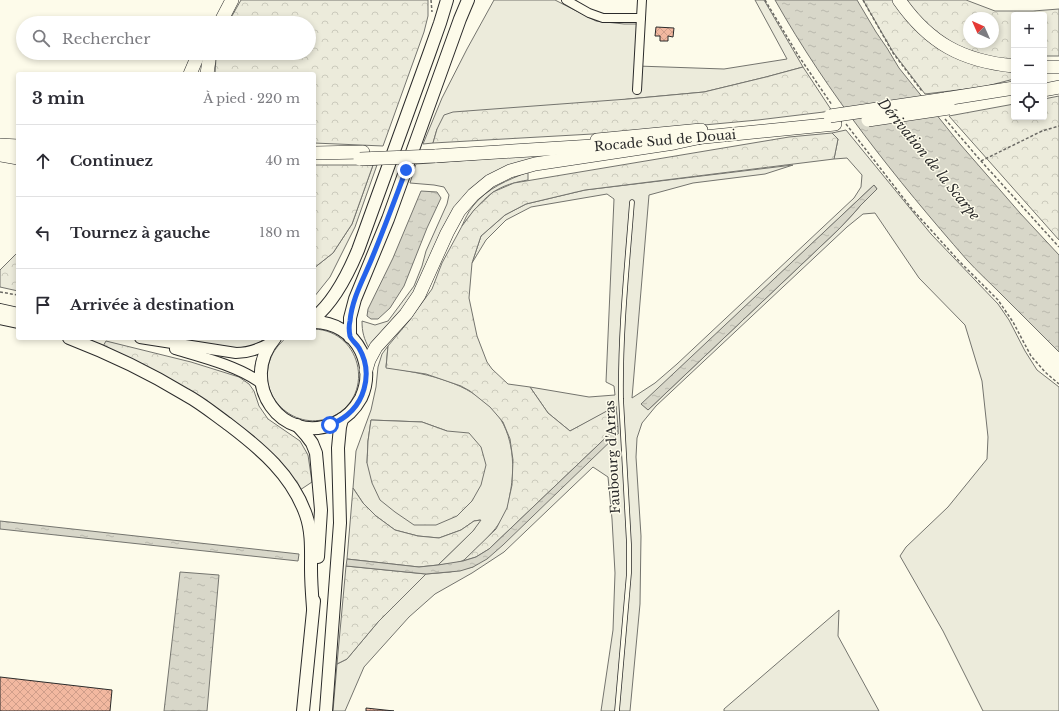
<!DOCTYPE html>
<html lang="fr">
<meta charset="utf-8">
<style>
:root{--surface:#fff;--page:#f2f2f3;--text:#2b2b33;--muted:#7c7c81;--line:#e1e1e2}
body{margin:0;font-family:"Libre Baskerville",serif;background:var(--page);color:var(--text)}
.controls{position:absolute;right:12px;top:12px;display:grid;overflow:hidden;border-radius:4px;box-shadow:0 2px 6px #0003}
.controls button{width:36px;height:36px;display:grid;place-items:center;padding:0;border:0;border-bottom:1px solid var(--line);background:var(--surface);color:var(--text);font:20px sans-serif}
.compass{position:absolute;left:963px;top:12px;width:36px;height:36px;border-radius:50%;background:var(--surface);box-shadow:0 2px 6px #0003;rotate:315deg}
.stop{position:absolute;width:12px;height:12px;margin:-9px;border:3px solid #2563eb;border-radius:50%;background:#fff}
.stop.end{background:#2563eb;border-color:#fff;box-shadow:0 1px 4px #0008}
.list{margin:0;padding:0;list-style:none}
h2{display:flex;justify-content:space-between;align-items:center;height:52px;margin:0;padding:0 16px;font-size:17px}
h2 small{font-size:13px;font-weight:400;color:var(--muted)}
.list li{display:grid;grid-template-columns:26px 1fr auto;gap:12px;align-items:center;box-sizing:border-box;height:72px;padding:0 16px;border-top:1px solid var(--line)}
.list b{display:block;font-size:15px;white-space:nowrap}
.list em{font-size:13px;font-style:normal;color:var(--muted)}
.icon{flex:none;width:22px;height:22px;fill:none;stroke:currentColor;stroke-width:2;stroke-linecap:round;stroke-linejoin:round}
.map{position:relative;flex:none;width:1059px;height:711px;overflow:hidden}
.search{position:absolute;background:var(--surface);box-shadow:0 2px 6px #0003;left:16px;top:16px;width:300px;height:44px;display:flex;align-items:center;gap:10px;box-sizing:border-box;padding:0 14px;border-radius:22px;color:var(--muted);font-size:15px}
.panel{position:absolute;background:var(--surface);box-shadow:0 2px 6px #0003;left:16px;top:72px;width:300px;height:268px;border-radius:4px}
.map>svg:first-child{display:block}
.green{fill:#ecebdb;stroke:#74746e;fill-rule:evenodd}
.forest{fill:url(#forest-crowns);stroke:#74746e;fill-rule:evenodd}
.water{fill:url(#water-ripples);stroke:#74746e}
.building{fill:url(#building-cross-hatch);stroke:#2b2b2b}
.lines{fill:none;stroke-linecap:round;stroke-linejoin:round}
.service-casing{stroke:#2b2b2b;stroke-width:5.5}
.minor-casing{stroke:#2b2b2b;stroke-width:10}
.tertiary-casing{stroke:#2b2b2b;stroke-width:12}
.primary-casing{stroke:#2b2b2b;stroke-width:14}
.trunk-casing{stroke:#2b2b2b;stroke-width:14}
.path{stroke:#6a6964;stroke-width:1.5;stroke-dasharray:3 2;stroke-linecap:butt}
.service{stroke:#fdfbea;stroke-width:4}
.minor{stroke:#fdfbea;stroke-width:8}
.tertiary{stroke:#fdfbea;stroke-width:10}
.primary{stroke:#fdfbea;stroke-width:12}
.trunk{stroke:#fdfbea;stroke-width:13}
.trunk-bridge-casing{stroke:#2b2b2b;stroke-width:14;stroke-linecap:butt}
.trunk-bridge{stroke:#fdfbea;stroke-width:13}
.route{stroke:#2563eb;stroke-width:5}
.labels{text-anchor:middle;stroke-width:3;stroke-linejoin:round;paint-order:stroke}
.street-label{font-size:13px;fill:#2b2b2b;stroke:#fdfbea}
.water-label{font-size:14px;font-style:italic;fill:#2b2b2b;stroke:#fdfbea}
</style>
<div class="map">
<svg width="1059" height="711" viewBox="0 0 1059 711">
<defs>
<pattern id="forest-crowns" width="20" height="18" patternUnits="userSpaceOnUse"><rect width="20" height="18" fill="#ecebdb"/><path d="M2 6a3 3 0 1 1 6 0M12 15a3 3 0 1 1 6 0" fill="none" stroke="#cbcabc"/></pattern>
<pattern id="water-ripples" width="26" height="14" patternUnits="userSpaceOnUse"><rect width="26" height="14" fill="#d8d7c9"/><path d="M2 4q2-2 4 0t4 0M15 11q2-2 4 0t4 0" fill="none" stroke="#bab9ad"/></pattern>
<pattern id="building-cross-hatch" width="8" height="8" patternUnits="userSpaceOnUse"><rect width="8" height="8" fill="#f2b8a0"/><path d="M0 0l8 8M0 8l8-8" fill="none" stroke="#d09e8a"/></pattern>
</defs>
<rect width="100%" height="100%" fill="#fdfbea"/>
<g class="green">
<path d="M494,0h61l41,21 28,3h13v42l87,3 63,-10 -32,-59h9l39,67 -37,10 -62,15 -76,7 -191,30 -4,14 -10,1 19,-46 25,-49z"/>
<path d="M846,130l85,104 67,70 11,16 16,31 12,19 22,17v324h-76l-40,-80 -43,-75 6,-9 42,-40 39,-48 1,-22 -6,-56 -17,-56 -46,-47 -44,-65 -12,1 -16,13 -191,179 -14,17 -5,15 -1,19 5,79 -1,68 -10,107h-29l12,-81 2,-57 -3,-54 -4,-42 -15,-10 -89,85 -32,21 -37,21 -26,23 -45,50 -19,44h-12l4,-47 10,-5 31,-37 48,-48 24,-2 23,-5 145,-133 -2,-27 -46,24 -22,-18 -18,-26 59,10 26,-2 -1,-9 -8,-4 8,-183 -7,-5 -76,13 -25,13 -20,20 -14,23 9,-27 24,-21 21,-11 59,-14 208,-25 -28,9 -72,9 -44,12 -17,203 23,-15 22,-19 177,-166 7,-11 1,-12 -15,-17 -13,1 4,-20 -6,-6zM874,185l3,4 -17,17 -6,7 -15,16 -191,181 -6,-6z"/>
<path d="M553,154l1,2 -64,18 -63,94 -21,39 -37,41c-5,-9 -7,-16 -7,-27l13,4 13,-4 26,-35 8,-20 4,-15 21,-47 2,-9 -5,-8 -10,-2 -24,-2 6,-19z"/>
<path d="M373,165h4l-22,62 -25,50 -16,20v-29l19,-15 19,-29z"/>
<path d="M528,172v8c-12,2 -25,5 -36,13 -12,9 -21,21 -30,33 3,-7 6,-14 11,-20 14,-18 35,-26 55,-34z"/>
<path d="M314,329c50,2 62,71 15,89 -36,13 -72,-22 -59,-58 3,-9 9,-16 16,-22h28z"/>
<path d="M173,338h92c-16,15 -38,9 -57,6 -12,-2 -23,-4 -35,-6z"/>
<path d="M388,346l-2,21c38,7 74,12 104,39 23,22 26,58 20,88 -1,5 -1,10 -3,15 -7,16 -15,24 -27,36 -5,4 -13,14 -18,16 -7,3 -17,3 -24,4l35,-34 7,-11 -6,1 -13,9 -22,8 -21,-2 -23,-6 -19,-14 -13,-13 -10,-15 3,-37 15,-41 5,-23 2,-20 4,-13zM371,420l51,2 25,9 -80,32 1,-22z"/>
<path d="M839,610l-1,26 41,75h-155v-2z"/>
</g>
<g class="forest">
<path d="M241,0h187v16l-4,16 -41,114 -69,-3v-69h-99l1,-16 2,-5h91v-30h-81z"/>
<path d="M863,0h103l29,11h38l26,-2v47h-15v-41h-30v64l-31,8 -58,7 -32,-42zM969,18h24v24h-24z"/>
<path d="M803,67l29,44 -74,9 -130,12 -195,11 4,-14 7,-14 9,-3 175,-13 76,-7 62,-15z"/>
<path d="M1059,96v144l-110,-124 65,-12v13h30v-18z"/>
<path d="M832,133l6,6 -4,20 -249,31 -59,14 -21,11 -24,21 -9,27 -3,35 8,38 10,26 5,7 16,15 22,3 18,26 22,18 46,-25 2,20 -129,123 -13,8 -13,4 33,-32 11,-21 5,-23 1,-25 -3,-21 -7,-17 -13,-15 -20,-16 -9,-5 -35,-12 -40,-6 2,-22 20,-24 24,-33 10,-26 20,-37 12,-16 19,-18 21,-9 275,-46z"/>
<path d="M314,165h59l-21,59 -19,29 -19,15z"/>
<path d="M18,252v39l-18,-4v-17z"/>
<path d="M106,341l85,21 48,15 10,7 5,7 5,15 9,13 32,22 8,14 4,27 -12,8 -23,-31 -175,-111z"/>
<path d="M371,420l51,2 25,9 22,2 12,14 5,18 -5,20 -9,16 -15,15 -21,9h-22l-19,-13 -15,-12 -8,-17 -5,-20 1,-22z"/>
<path d="M353,488l10,15 13,13 19,14 23,6 21,2 22,-8 13,-9 7,-1 -8,11 -35,34 -19,2 -72,-8z"/>
<path d="M346,566l80,8 -48,48 -31,37 -10,5z"/>
</g>
<g class="water">
<path d="M775,0h82l19,32 11,16 12,20 61,76 60,69 39,42v97c-20,-20 -40,-40 -60,-60 -10,-10 -22,-21 -32,-32 -71,-81 -139,-166 -192,-260z"/>
<path d="M874,185l3,4 -17,17 -6,7 -15,16 -191,181 -7,-6z"/>
<path d="M421,191l16,1 4,6 -14,30 -23,58 -14,22 -12,11h-7l-4,-3 1,-7 25,-51z"/>
<path d="M618,426v8l-115,111 -16,14 -14,8 -13,4 -34,3 -80,-8 1,-7 72,8 19,-2 25,-4 13,-4 13,-8z"/>
<path d="M0,521l299,33 -1,7 -298,-32z"/>
<path d="M180,572l39,3 -12,136h-43z"/>
</g>
<g class="building">
<path d="M656,27l18,1 -1,9 -5,-1v5h-8v-5h-5z"/>
<path d="M0,677l112,13 -2,21h-110z"/>
<path d="M366,708l28,3h-28z"/>
</g>
<g class="lines">
<defs>
<path id="service" d="M617,711l12,-138v-29l-8,-145c-1,-66 6,-132 11,-197"/>
<g id="minor">
<path d="M566,0l23,13 14,5h38"/>
<path d="M637,90l5,-90"/>
</g>
<g id="tertiary">
<path d="M0,309l18,4"/>
<path d="M140,338l96,15c13,0 24,-4 36,-11"/>
<path d="M175,349c27,8 63,17 86,34"/>
</g>
<g id="primary">
<path d="M0,318l18,4"/>
<path d="M314,318c20,-16 34,-44 44,-68l71,-196 11,-31 7,-23"/>
<path d="M350,337v-19l5,-19 33,-80 72,-200 8,-19"/>
<path d="M69,338c39,15 81,35 117,57 15,8 28,19 42,29 33,25 64,51 78,91 6,17 5,35 5,54 0,13 1,26 2,39"/>
<path d="M275,338c-38,44 7,109 60,85 11,-5 20,-14 26,-25 7,-15 7,-32 0,-47 -9,-18 -27,-29 -47,-29"/>
<path d="M297,425l9,10 6,8 4,10 1,11 4,46 -3,47"/>
<path d="M303,711l11,-110"/>
<path d="M326,711l14,-188 -2,-75 2,-21 2,-8"/>
</g>
<g id="trunk">
<path d="M899,0c30,43 63,61 115,66"/>
<path d="M220,23l12,-23"/>
<path d="M1044,67h15"/>
<path d="M190,74l9,-21"/>
<path d="M207,74l3,-21"/>
<path d="M1044,90l15,-3"/>
<path d="M945,99l69,-11"/>
<path d="M694,138l141,-14"/>
<path d="M597,140l104,-10"/>
<path d="M0,145l18,1"/>
<path d="M314,153l49,-1"/>
<path d="M0,155l18,3"/>
<path d="M435,156l174,-11"/>
<path d="M366,370l3,-10 7,-13 30,-33 13,-19 28,-62 12,-22 14,-16 17,-14 20,-10 25,-7 139,-21 28,-6"/>
</g>
</defs>
<use href="#service" class="service-casing"/>
<use href="#minor" class="minor-casing"/>
<use href="#tertiary" class="tertiary-casing"/>
<use href="#primary" class="primary-casing"/>
<use href="#trunk" class="trunk-casing"/>
<g class="path">
<path d="M431,0l1,12"/>
<path d="M765,0l33,55 34,50"/>
<path d="M863,0l30,53 29,38"/>
<path d="M945,119l36,42 78,86"/>
<path d="M846,124l66,85 47,52 39,39 15,22 18,34 14,16 14,12"/>
<path d="M981,161l61,-30 17,-5"/>
<path d="M0,292l18,3"/>
</g>
<use href="#service" class="service"/>
<use href="#minor" class="minor"/>
<use href="#tertiary" class="tertiary"/>
<use href="#primary" class="primary"/>
<use href="#trunk" class="trunk"/>
<defs>
<g id="trunk-bridge">
<path d="M830,116l115,-17"/>
<path d="M868,120l81,-12"/>
<path d="M360,159l75,-3"/>
</g>
</defs>
<use href="#trunk-bridge" class="trunk-bridge-casing"/>
<use href="#trunk-bridge" class="trunk-bridge"/>
</g>
<g class="lines">
<path class="route" d="M330,425c17,-7 29,-18 34,-36 4,-14 2,-29 -5,-41 -2,-4 -8,-8 -9,-12 -1,-5 -1,-11 0,-15 2,-23 14,-43 22,-63 12,-29 23,-59 34,-88"/>
</g>
<g class="labels">
<g class="street-label">
<text transform="translate(665 140) rotate(-5)" y="5">Rocade Sud de Douai</text>
<text transform="translate(612 457) rotate(-93)" y="5">Faubourg d'Arras</text>
</g>
<g class="water-label">
<text transform="translate(929 159) rotate(51)" y="5">Dérivation de la Scarpe</text>
</g>
</g>
</svg>
<div class="controls">
<button>+</button>
<button>−</button>
<button><svg class="icon" aria-label="locate" viewBox="0 0 24 24"><circle cx="12" cy="12" r="6"/><path d="M12 2v4M12 18v4M2 12h4M18 12h4"/></svg></button>
</div>
<svg class="compass" viewBox="-18 -18 36 36"><path d="M0-13l5 13h-10z" fill="#e53935"/><path d="M0 13l5-13h-10z" fill="#7c7c81"/></svg>
<div class="stop" style="left:330px;top:425px"></div>
<div class="stop end" style="left:406px;top:170px"></div>
<div class="search"><svg class="icon" aria-label="search" viewBox="0 0 24 24"><circle cx="10" cy="10" r="6"/><path d="M15 15l6 6"/></svg>Rechercher</div>
<section class="panel">
<h2>3 min<small>À pied · 220 m</small></h2>
<ul class="list">
<li><svg class="icon" aria-label="ahead" viewBox="0 0 24 24"><path d="M12 20V5M6 11l6-6 6 6"/></svg><div><b>Continuez</b></div><em>40 m</em></li>
<li><svg class="icon" aria-label="left" viewBox="0 0 24 24"><path d="M17 20v-9H6M10 6l-5 5 5 5"/></svg><div><b>Tournez à gauche</b></div><em>180 m</em></li>
<li><svg class="icon" aria-label="arrive" viewBox="0 0 24 24"><path d="M6 21V4h12l-3 4 3 4H6"/></svg><div><b>Arrivée à destination</b></div></li>
</ul>
</section>
</div>
